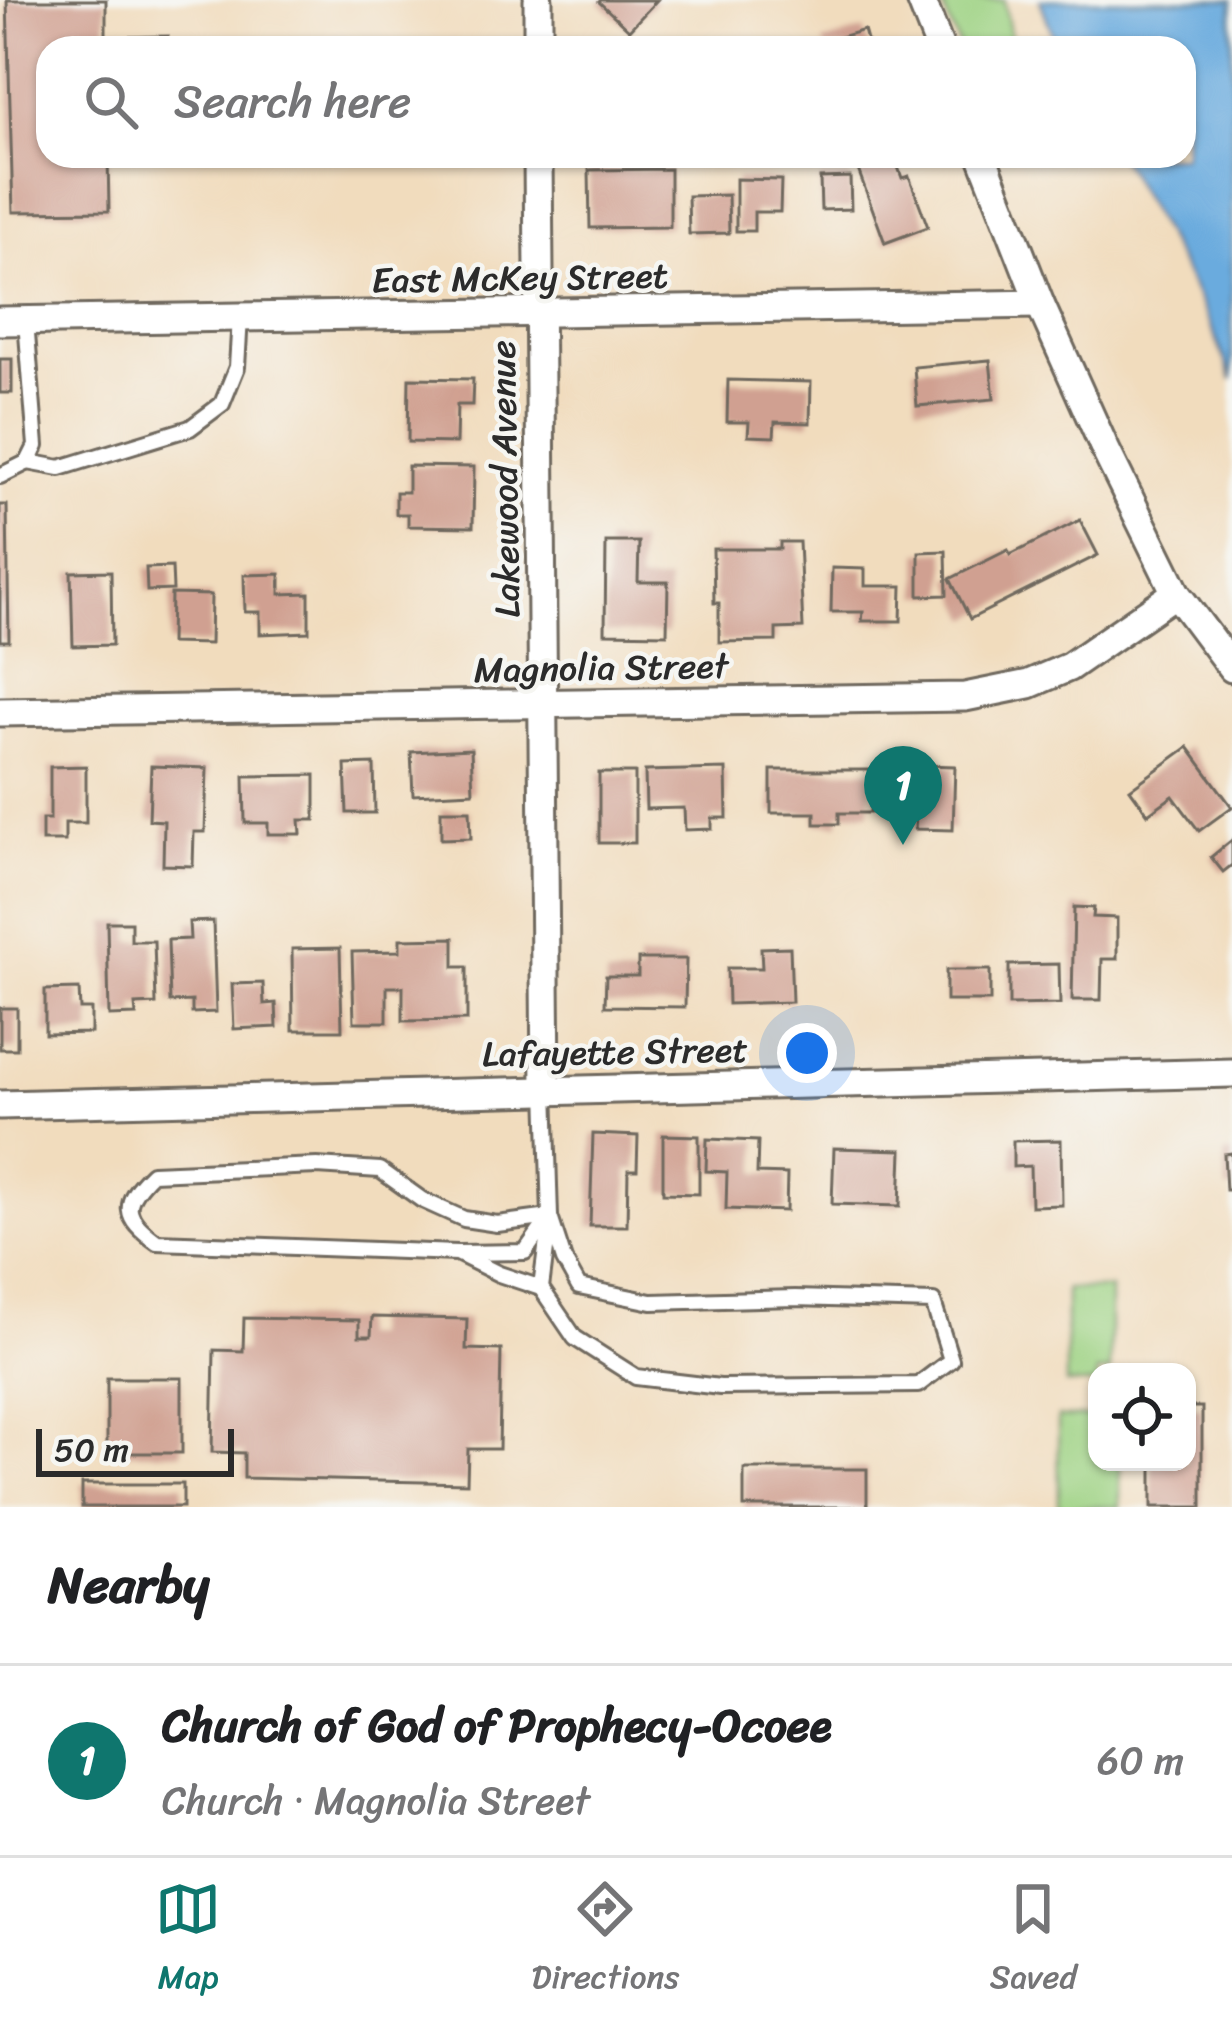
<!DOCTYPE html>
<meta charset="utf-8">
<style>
:root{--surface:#fff;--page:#f2f2f2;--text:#202124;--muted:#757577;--line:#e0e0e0;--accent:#0f766e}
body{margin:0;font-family:Sriracha,sans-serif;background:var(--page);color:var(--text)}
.controls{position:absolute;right:36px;bottom:36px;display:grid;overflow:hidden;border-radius:24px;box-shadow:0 3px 9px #0004}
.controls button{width:108px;height:108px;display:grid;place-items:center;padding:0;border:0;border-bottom:3px solid var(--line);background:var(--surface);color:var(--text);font:60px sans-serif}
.scale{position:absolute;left:36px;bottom:30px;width:198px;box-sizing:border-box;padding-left:12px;border:6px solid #2b2b2b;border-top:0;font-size:33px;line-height:42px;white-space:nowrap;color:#2b2b2b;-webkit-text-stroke:9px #f6f6f2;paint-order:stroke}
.you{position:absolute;left:807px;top:1053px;width:42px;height:42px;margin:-30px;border:9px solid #fff;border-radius:50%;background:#1a73e8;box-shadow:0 0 0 18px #1a73e833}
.badge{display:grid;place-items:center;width:78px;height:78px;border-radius:50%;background:var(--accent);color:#fff;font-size:39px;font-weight:700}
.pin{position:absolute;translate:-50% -99px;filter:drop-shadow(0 3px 6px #0008)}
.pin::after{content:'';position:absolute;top:63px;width:42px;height:36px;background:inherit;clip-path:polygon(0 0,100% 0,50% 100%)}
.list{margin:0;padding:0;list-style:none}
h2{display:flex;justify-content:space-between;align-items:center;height:156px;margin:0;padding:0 48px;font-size:51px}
h2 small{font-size:39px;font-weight:400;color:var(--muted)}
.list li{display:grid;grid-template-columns:78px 1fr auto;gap:36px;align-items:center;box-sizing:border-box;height:192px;padding:0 48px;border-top:3px solid var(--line)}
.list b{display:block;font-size:45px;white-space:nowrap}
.list p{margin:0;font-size:39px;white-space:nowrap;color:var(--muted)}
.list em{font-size:39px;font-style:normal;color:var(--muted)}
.icon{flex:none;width:66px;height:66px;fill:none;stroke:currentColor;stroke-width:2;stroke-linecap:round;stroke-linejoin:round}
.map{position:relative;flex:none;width:1232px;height:1507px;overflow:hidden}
.search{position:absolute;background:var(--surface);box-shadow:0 3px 9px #0004;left:36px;right:36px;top:36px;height:132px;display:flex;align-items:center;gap:30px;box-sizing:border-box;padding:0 42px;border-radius:36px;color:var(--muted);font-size:45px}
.sheet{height:348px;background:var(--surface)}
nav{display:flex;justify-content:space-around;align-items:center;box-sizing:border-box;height:168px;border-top:3px solid var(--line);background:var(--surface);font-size:33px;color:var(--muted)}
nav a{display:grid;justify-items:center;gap:6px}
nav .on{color:var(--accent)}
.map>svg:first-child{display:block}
.green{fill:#9dd282;stroke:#647e56;stroke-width:3}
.water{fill:#6babde;stroke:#4b6b84;stroke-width:3}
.building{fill:#d0a091}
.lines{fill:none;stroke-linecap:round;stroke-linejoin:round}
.lane-casing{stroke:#70695e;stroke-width:20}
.street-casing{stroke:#70695e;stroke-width:33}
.lane{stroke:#fff;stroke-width:14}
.street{stroke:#fff;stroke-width:27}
.labels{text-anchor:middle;stroke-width:9;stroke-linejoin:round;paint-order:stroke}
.street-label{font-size:36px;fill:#2b2b2b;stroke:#f6f6f2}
</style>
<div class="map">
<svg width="1232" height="1507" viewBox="0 0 1232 1507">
<rect width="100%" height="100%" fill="#f6f6f2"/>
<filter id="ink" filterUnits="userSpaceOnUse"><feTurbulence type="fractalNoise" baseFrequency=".00833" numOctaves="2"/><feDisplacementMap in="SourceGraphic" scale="24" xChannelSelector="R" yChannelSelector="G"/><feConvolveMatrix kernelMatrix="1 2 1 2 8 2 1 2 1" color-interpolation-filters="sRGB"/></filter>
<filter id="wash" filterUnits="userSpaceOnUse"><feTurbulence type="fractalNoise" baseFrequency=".004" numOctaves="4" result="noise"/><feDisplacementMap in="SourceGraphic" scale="48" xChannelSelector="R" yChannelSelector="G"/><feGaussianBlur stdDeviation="2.7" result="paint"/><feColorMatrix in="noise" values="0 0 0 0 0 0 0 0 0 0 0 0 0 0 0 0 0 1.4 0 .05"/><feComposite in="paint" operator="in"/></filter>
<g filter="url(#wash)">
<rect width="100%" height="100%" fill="#f1dcbd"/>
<g class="green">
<path d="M940,0h64l9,48h-53z"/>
<path d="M1066,1289h44v83h-13v12h-31z"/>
<path d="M1058,1417h39v45h23v45h-61z"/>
</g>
<path class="water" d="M1040,0h192v380c-27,-79 -72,-152 -113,-224h65v-108h-126z"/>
<g id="blocks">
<g class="building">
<path d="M7,0h99v37l62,-1v12h-120v108h60l1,55 -96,1z"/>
<path d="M601,0h56l-28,30 -30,-28z"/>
<path d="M864,30l5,18h-44l-2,-6z"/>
<path d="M878,156h16l8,22 7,-2 19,51 -43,16 -29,-79z"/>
<path d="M670,169v58l-80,1 -1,-58z"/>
<path d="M850,177l1,32 -30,1 -1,-32z"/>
<path d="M736,179l45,1 -1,32h-26v19h-18z"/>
<path d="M728,195l1,38 -40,1 -1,-38z"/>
<rect x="0" y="359" width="12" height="34"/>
<path d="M990,360l4,39 -77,7 -3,-39z"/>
<path d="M409,378l64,1 -1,26h-15l-1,38 -48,-1z"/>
<path d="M728,380l83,2 -1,41 -35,-1 -1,15 -26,-1 1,-14h-22z"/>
<path d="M408,466l66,1 -1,60 -65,-1v-12h-12v-22h12z"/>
<path d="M0,505h7l2,136h-9z"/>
<path d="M1080,520l18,35 -128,64 -20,-40 58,-29 2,5z"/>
<path d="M606,542h33l-1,40h30l-1,52 -62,-1z"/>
<path d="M780,542h19l4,86 -27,1v12l-57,1v-39h-5l-1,-54h67z"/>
<path d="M946,551l1,44 -28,1v-44z"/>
<path d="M172,567l1,23 -26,1 -1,-23z"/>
<path d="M832,568l33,1v17h37l-1,35h-39l1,-9h-32z"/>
<path d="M111,571l1,74 -39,1 -2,-74z"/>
<path d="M280,574v20l29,-1v39l-49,2v-22h-15l-1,-37z"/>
<path d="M171,594l40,1 -1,49 -40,-1z"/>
<path d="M1188,747l44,60 -33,24 -26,-35 -25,18 -18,-25z"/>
<path d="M471,749l2,43 -60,3 -2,-43z"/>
<path d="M374,764l1,49h-28l-2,-48z"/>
<path d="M890,764l65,2 -2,64 -38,-1 1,-16 -27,-1z"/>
<path d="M86,766v57h-21v18h-23v-22h8v-52z"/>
<path d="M151,766l56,2 -2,64h-11l-1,34 -30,-1 1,-44 -15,-1z"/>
<path d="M726,769l1,49h-15v11l-27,1 -1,-22 -38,1 -1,-38z"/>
<path d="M771,770h100l-1,43h-31v11h-24v-11h-44z"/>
<rect x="599" y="773" width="36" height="70"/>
<path d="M315,775v45h-15l1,14h-33v-11h-23l-1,-47z"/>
<path d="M441,810h29l1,28 -30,1z"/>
<path d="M1232,840v25l-9,7 -12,-15z"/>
<path d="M1074,907l20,1 -1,9 24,1v41h-15l-1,41h-29z"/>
<path d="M213,921l3,91 -24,1v-12l-22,1 -2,-62 22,-1 -1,-17z"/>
<path d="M107,922h24v19h23l2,63 -21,1 1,10 -27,1z"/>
<path d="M454,938v29h13v53l-64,1v-34h-16v35h-33l-2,-70 48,-1v-12z"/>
<path d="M790,947l2,55 -64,2 -1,-36h35l-1,-20z"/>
<path d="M340,948l2,82h-49l-1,-81z"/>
<path d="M638,959h48l-1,48 -80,-1 1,-30h32z"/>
<path d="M1059,964l1,40 -51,1v-40z"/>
<rect x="946" y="970" width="44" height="31"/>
<path d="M263,983l1,21 12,-1 1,24 -43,2 -2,-45z"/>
<path d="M79,989l1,20h11v24l-46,1v-44z"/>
<rect x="0" y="1008" width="17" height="41"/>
<path d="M593,1134l45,2 -1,34h-9l-1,56h-37z"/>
<path d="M663,1135l36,1v58l-36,-1z"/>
<path d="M707,1139l51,2 -1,32 30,1 -1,37 -60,-2 1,-37 -21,-1z"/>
<path d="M1061,1140l1,65 -31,1 -1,-40 -17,1v-26z"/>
<path d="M834,1148l68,2 -2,56 -68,-2z"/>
<path d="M1232,1153v37h-6l-2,-36z"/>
<path d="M372,1317l95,2 -1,30 35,1 -2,99h-31l-1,34 -223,-5v-25l-32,-1 2,-102 29,1 1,-33 115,2v16h12z"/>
<rect x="107" y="1378" width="75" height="75"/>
<path d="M1187,1407h15v100h-50v-45h35z"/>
<rect x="744" y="1469" width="123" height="38"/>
<rect x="82" y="1484" width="101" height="23"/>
</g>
</g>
</g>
<g filter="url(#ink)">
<use href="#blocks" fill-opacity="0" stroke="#70695e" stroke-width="3"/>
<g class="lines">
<defs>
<g id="lane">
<path d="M28,462l32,6 130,-40 32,-24 15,-37 3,-50"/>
<path d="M0,476l28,-14 8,-16 -10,-125"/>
<path d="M546,1089l4,128 -9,71 34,50 61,39 84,10 198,-2 33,-25 -18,-58 -138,-4 -143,4 -73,-15 -15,-27 -14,-43"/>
<path d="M459,1253l66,-1 22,-31"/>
<path d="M541,1288l-42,-14 -42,-21 -300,-11c-35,-25 -36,-39 -5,-69l165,-7 63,4 42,30 42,19 33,5 53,-7"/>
</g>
<g id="street">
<path d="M538,0v48"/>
<path d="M921,0l19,48"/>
<path d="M538,156l8,933"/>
<path d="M982,156l58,148 66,147 70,142 56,75"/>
<path d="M0,321l1040,-17"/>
<path d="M0,712l965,-15 64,-13 40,-17 107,-74"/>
<path d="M0,1105l1232,-32"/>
</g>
</defs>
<use href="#lane" class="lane-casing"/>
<use href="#street" class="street-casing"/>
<use href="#lane" class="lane"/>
<use href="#street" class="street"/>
</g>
</g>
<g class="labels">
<g class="street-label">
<text transform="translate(520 277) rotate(-1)" y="13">East McKey Street</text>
<text transform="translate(504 479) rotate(-91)" y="13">Lakewood Avenue</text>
<text transform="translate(601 667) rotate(-1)" y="13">Magnolia Street</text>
<text transform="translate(615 1051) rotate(-1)" y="13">Lafayette Street</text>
</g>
</g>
</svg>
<div class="controls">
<button><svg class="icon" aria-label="locate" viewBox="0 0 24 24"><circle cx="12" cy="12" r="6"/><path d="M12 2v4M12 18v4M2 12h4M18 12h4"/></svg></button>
</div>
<div class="scale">50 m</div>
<div class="you"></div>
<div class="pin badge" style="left:903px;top:845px">1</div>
<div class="search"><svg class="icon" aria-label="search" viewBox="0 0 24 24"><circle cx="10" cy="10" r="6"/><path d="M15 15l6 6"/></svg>Search here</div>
</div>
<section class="sheet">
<h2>Nearby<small></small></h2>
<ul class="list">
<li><span class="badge">1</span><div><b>Church of God of Prophecy-Ocoee</b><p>Church · Magnolia Street</p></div><em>60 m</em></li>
</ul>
</section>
<nav>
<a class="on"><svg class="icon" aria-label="map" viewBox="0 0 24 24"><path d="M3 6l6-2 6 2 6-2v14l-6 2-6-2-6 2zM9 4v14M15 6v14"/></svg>Map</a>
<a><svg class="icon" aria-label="directions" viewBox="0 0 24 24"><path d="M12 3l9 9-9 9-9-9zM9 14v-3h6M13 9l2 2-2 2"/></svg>Directions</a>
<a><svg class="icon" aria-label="saved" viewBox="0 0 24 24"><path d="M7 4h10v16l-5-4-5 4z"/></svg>Saved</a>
</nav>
